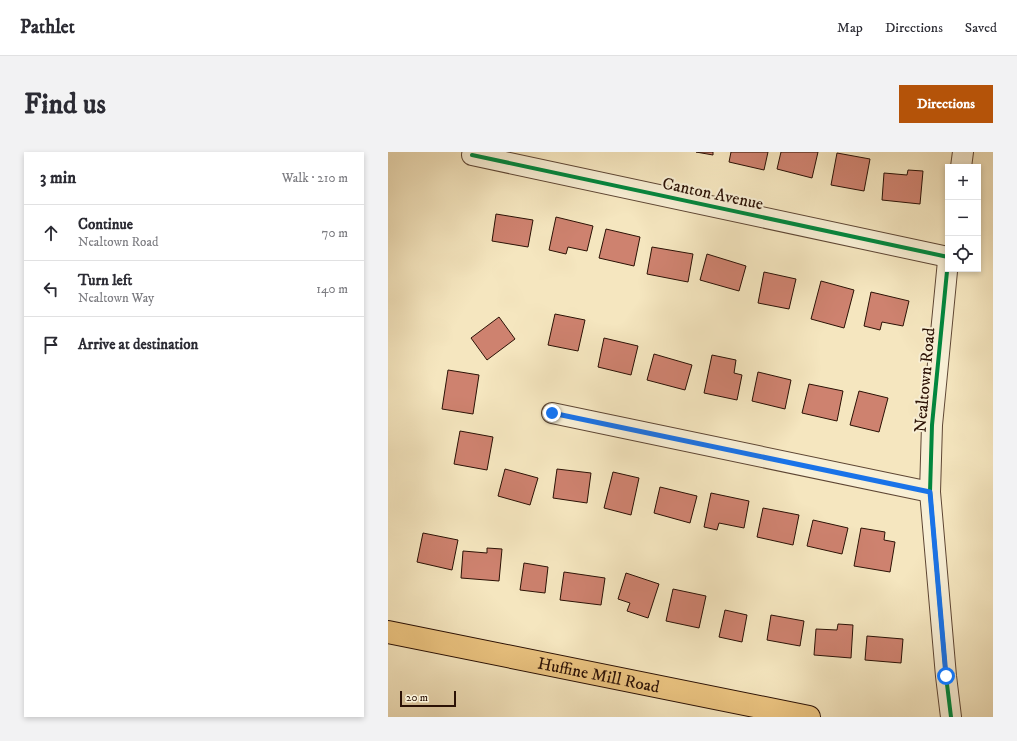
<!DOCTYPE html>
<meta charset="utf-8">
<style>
:root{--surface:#fff;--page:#f2f2f3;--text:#2b2b33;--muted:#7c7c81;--line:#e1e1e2;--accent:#b45309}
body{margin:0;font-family:"IM FELL DW Pica",serif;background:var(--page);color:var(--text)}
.controls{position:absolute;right:12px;top:12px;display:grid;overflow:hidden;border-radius:0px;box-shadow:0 2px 6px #0003}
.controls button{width:36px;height:36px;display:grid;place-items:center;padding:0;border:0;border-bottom:1px solid var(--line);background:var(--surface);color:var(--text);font:20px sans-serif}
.scale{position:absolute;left:12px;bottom:10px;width:56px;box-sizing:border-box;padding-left:4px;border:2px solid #2b1105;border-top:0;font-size:11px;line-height:14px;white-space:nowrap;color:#2b1105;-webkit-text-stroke:3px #f8efd5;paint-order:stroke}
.stop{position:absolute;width:12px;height:12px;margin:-9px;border:3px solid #1a73e8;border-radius:50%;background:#fff}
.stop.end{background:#1a73e8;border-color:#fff;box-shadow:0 1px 4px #0008}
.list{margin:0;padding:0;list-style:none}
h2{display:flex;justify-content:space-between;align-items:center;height:52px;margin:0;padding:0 16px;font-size:17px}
h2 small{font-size:13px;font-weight:400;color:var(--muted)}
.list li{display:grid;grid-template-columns:26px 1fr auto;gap:12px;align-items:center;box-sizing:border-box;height:56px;padding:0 16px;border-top:1px solid var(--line)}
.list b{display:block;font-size:15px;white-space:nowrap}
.list p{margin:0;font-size:13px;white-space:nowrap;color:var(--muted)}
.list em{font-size:13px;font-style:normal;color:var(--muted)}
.icon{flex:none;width:22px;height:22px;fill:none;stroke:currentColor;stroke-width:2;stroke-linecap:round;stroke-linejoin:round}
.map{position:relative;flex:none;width:605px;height:565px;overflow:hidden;border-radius:0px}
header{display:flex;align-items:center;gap:24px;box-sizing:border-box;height:56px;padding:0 20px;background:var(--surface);border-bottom:1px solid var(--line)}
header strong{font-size:19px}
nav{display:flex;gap:22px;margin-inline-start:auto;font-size:14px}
.intro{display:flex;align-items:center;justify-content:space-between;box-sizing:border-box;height:96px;padding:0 24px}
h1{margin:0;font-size:28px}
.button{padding:10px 18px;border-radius:0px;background:var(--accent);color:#fff;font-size:14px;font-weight:700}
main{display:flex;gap:24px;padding:0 24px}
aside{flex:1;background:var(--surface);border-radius:0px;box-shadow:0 2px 6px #0003}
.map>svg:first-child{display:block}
.building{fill:#ce826f;stroke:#2b1105}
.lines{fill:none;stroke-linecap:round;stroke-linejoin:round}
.minor-casing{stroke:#5e4634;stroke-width:22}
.major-casing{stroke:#2b1105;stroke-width:24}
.minor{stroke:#f8efd5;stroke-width:20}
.major{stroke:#eac380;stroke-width:22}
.cycleway-casing{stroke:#f8efd5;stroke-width:6}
.cycleway{stroke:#00873e;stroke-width:4}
.route{stroke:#1a73e8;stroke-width:5}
.labels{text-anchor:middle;stroke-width:4;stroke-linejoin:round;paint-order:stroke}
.street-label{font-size:17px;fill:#2b1105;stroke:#f8efd5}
</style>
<header>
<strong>Pathlet</strong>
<nav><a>Map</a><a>Directions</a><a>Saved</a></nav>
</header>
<div class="intro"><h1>Find us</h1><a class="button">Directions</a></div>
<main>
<aside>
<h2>3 min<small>Walk · 210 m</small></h2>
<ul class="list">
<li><svg class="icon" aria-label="ahead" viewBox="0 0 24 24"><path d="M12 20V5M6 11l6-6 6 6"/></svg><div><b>Continue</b><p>Nealtown Road</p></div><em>70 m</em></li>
<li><svg class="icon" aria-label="left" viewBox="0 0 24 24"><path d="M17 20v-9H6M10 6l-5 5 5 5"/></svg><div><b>Turn left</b><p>Nealtown Way</p></div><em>140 m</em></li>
<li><svg class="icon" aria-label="arrive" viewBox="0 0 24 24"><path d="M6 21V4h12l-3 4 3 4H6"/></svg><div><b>Arrive at destination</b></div></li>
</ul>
</aside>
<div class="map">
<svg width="605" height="565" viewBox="0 0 605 565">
<rect width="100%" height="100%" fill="#f5e6bf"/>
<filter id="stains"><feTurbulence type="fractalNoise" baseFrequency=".005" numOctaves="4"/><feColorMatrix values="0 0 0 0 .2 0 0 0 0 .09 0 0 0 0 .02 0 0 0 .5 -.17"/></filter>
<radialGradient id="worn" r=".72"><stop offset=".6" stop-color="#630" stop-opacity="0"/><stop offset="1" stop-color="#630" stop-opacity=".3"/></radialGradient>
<g class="building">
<path d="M308,0h17v3z"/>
<path d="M343,0h37l-4,18 -35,-8z"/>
<path d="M393,0h37l-6,26 -35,-9z"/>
<path d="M449,1l33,6 -6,32 -33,-6z"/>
<path d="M520,18l15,1 -3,33 -38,-4 2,-27 23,2z"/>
<path d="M108,62l37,6 -5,27 -36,-6z"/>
<path d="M168,65l37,9 -6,25 -19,-4 -2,7 -17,-4z"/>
<path d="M218,77l34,8 -6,29 -35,-8z"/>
<path d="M264,95l41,7 -5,28 -41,-8z"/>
<path d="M319,102l39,12 -7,25 -39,-11z"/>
<path d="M376,120l32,7 -7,30 -31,-6z"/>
<path d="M433,129l33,9 -10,38 -33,-9z"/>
<path d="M483,140l38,9 -6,25 -21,-4 -2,8 -16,-4z"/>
<path d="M167,162l30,6 -7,31 -30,-6z"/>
<path d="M111,165l16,22 -28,21 -16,-22z"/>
<path d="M216,186l34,8 -7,29 -33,-8z"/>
<path d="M266,202l38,11 -7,25 -38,-10z"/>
<path d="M324,203l24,5 -2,13 8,2 -5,25 -33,-7z"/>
<path d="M60,218l31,5 -6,39 -31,-5z"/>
<path d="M370,220l33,8 -6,29 -33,-8z"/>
<path d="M421,232l34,7 -6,30 -35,-8z"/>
<path d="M471,239l29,7 -9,34 -29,-7z"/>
<path d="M72,279l33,6 -6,33 -33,-6z"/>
<path d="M117,317l33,9 -8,27 -32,-9z"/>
<path d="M169,317l34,4 -4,30 -34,-5z"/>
<path d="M225,320l26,6 -8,37 -27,-7z"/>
<path d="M272,335l37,9 -7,27 -36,-10z"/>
<path d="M323,341l38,8 -5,27 -25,-5 -2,7 -13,-3z"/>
<path d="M375,356l36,7 -6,30 -36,-8z"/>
<path d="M425,368l35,8 -6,26 -35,-8z"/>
<path d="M473,376l24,4 -1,8 11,2 -5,30 -36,-6z"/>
<path d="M35,381l35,7 -6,30 -35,-8z"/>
<path d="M99,396l15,1 -3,32 -38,-3 2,-27 24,2z"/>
<path d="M136,411l24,4 -3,26 -25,-3z"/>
<path d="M176,420l41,6 -4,27 -41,-5z"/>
<path d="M238,421l33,11 -11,34 -21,-7 3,-8 -12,-4z"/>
<path d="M285,437l33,7 -7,32 -33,-7z"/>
<path d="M337,458l22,5 -5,27 -23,-5z"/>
<path d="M383,463l33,6 -4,25 -33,-6z"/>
<path d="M450,472l15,1 -2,33 -37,-3 2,-26 21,1z"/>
<path d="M479,484l36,3 -2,24 -36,-3z"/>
</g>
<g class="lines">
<defs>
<g id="minor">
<path d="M84,3l476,102"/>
<path d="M573,15l2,-15"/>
<path d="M560,109l-16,164 -2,67 16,184 5,41"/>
<path d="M164,261l378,79"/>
</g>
<g id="major">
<path id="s1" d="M0,480l421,85"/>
</g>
</defs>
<use href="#minor" class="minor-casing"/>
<use href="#major" class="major-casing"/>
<use href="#minor" class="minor"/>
<use href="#major" class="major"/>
<defs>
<g id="cycleway">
<path d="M84,3l476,102"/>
<path d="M560,109l-16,164 -2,67 16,184 5,41"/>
</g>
</defs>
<use href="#cycleway" class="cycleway-casing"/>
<use href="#cycleway" class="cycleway"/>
</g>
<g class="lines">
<path class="route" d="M164,261l378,79 16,184"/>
</g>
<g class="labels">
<g class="street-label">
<text transform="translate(325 41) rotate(12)" y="6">Canton Avenue</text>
<text transform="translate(536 228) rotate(-85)" y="6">Nealtown Road</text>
<text dy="6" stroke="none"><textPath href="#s1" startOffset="215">Huffine Mill Road</textPath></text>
</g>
</g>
<rect width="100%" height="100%" filter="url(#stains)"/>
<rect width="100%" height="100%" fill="url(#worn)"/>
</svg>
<div class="controls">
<button>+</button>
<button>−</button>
<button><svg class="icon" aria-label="locate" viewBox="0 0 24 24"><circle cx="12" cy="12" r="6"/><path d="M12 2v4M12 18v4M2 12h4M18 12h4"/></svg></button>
</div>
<div class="scale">20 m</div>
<div class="stop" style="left:558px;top:524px"></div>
<div class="stop end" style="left:164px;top:261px"></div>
</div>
</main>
